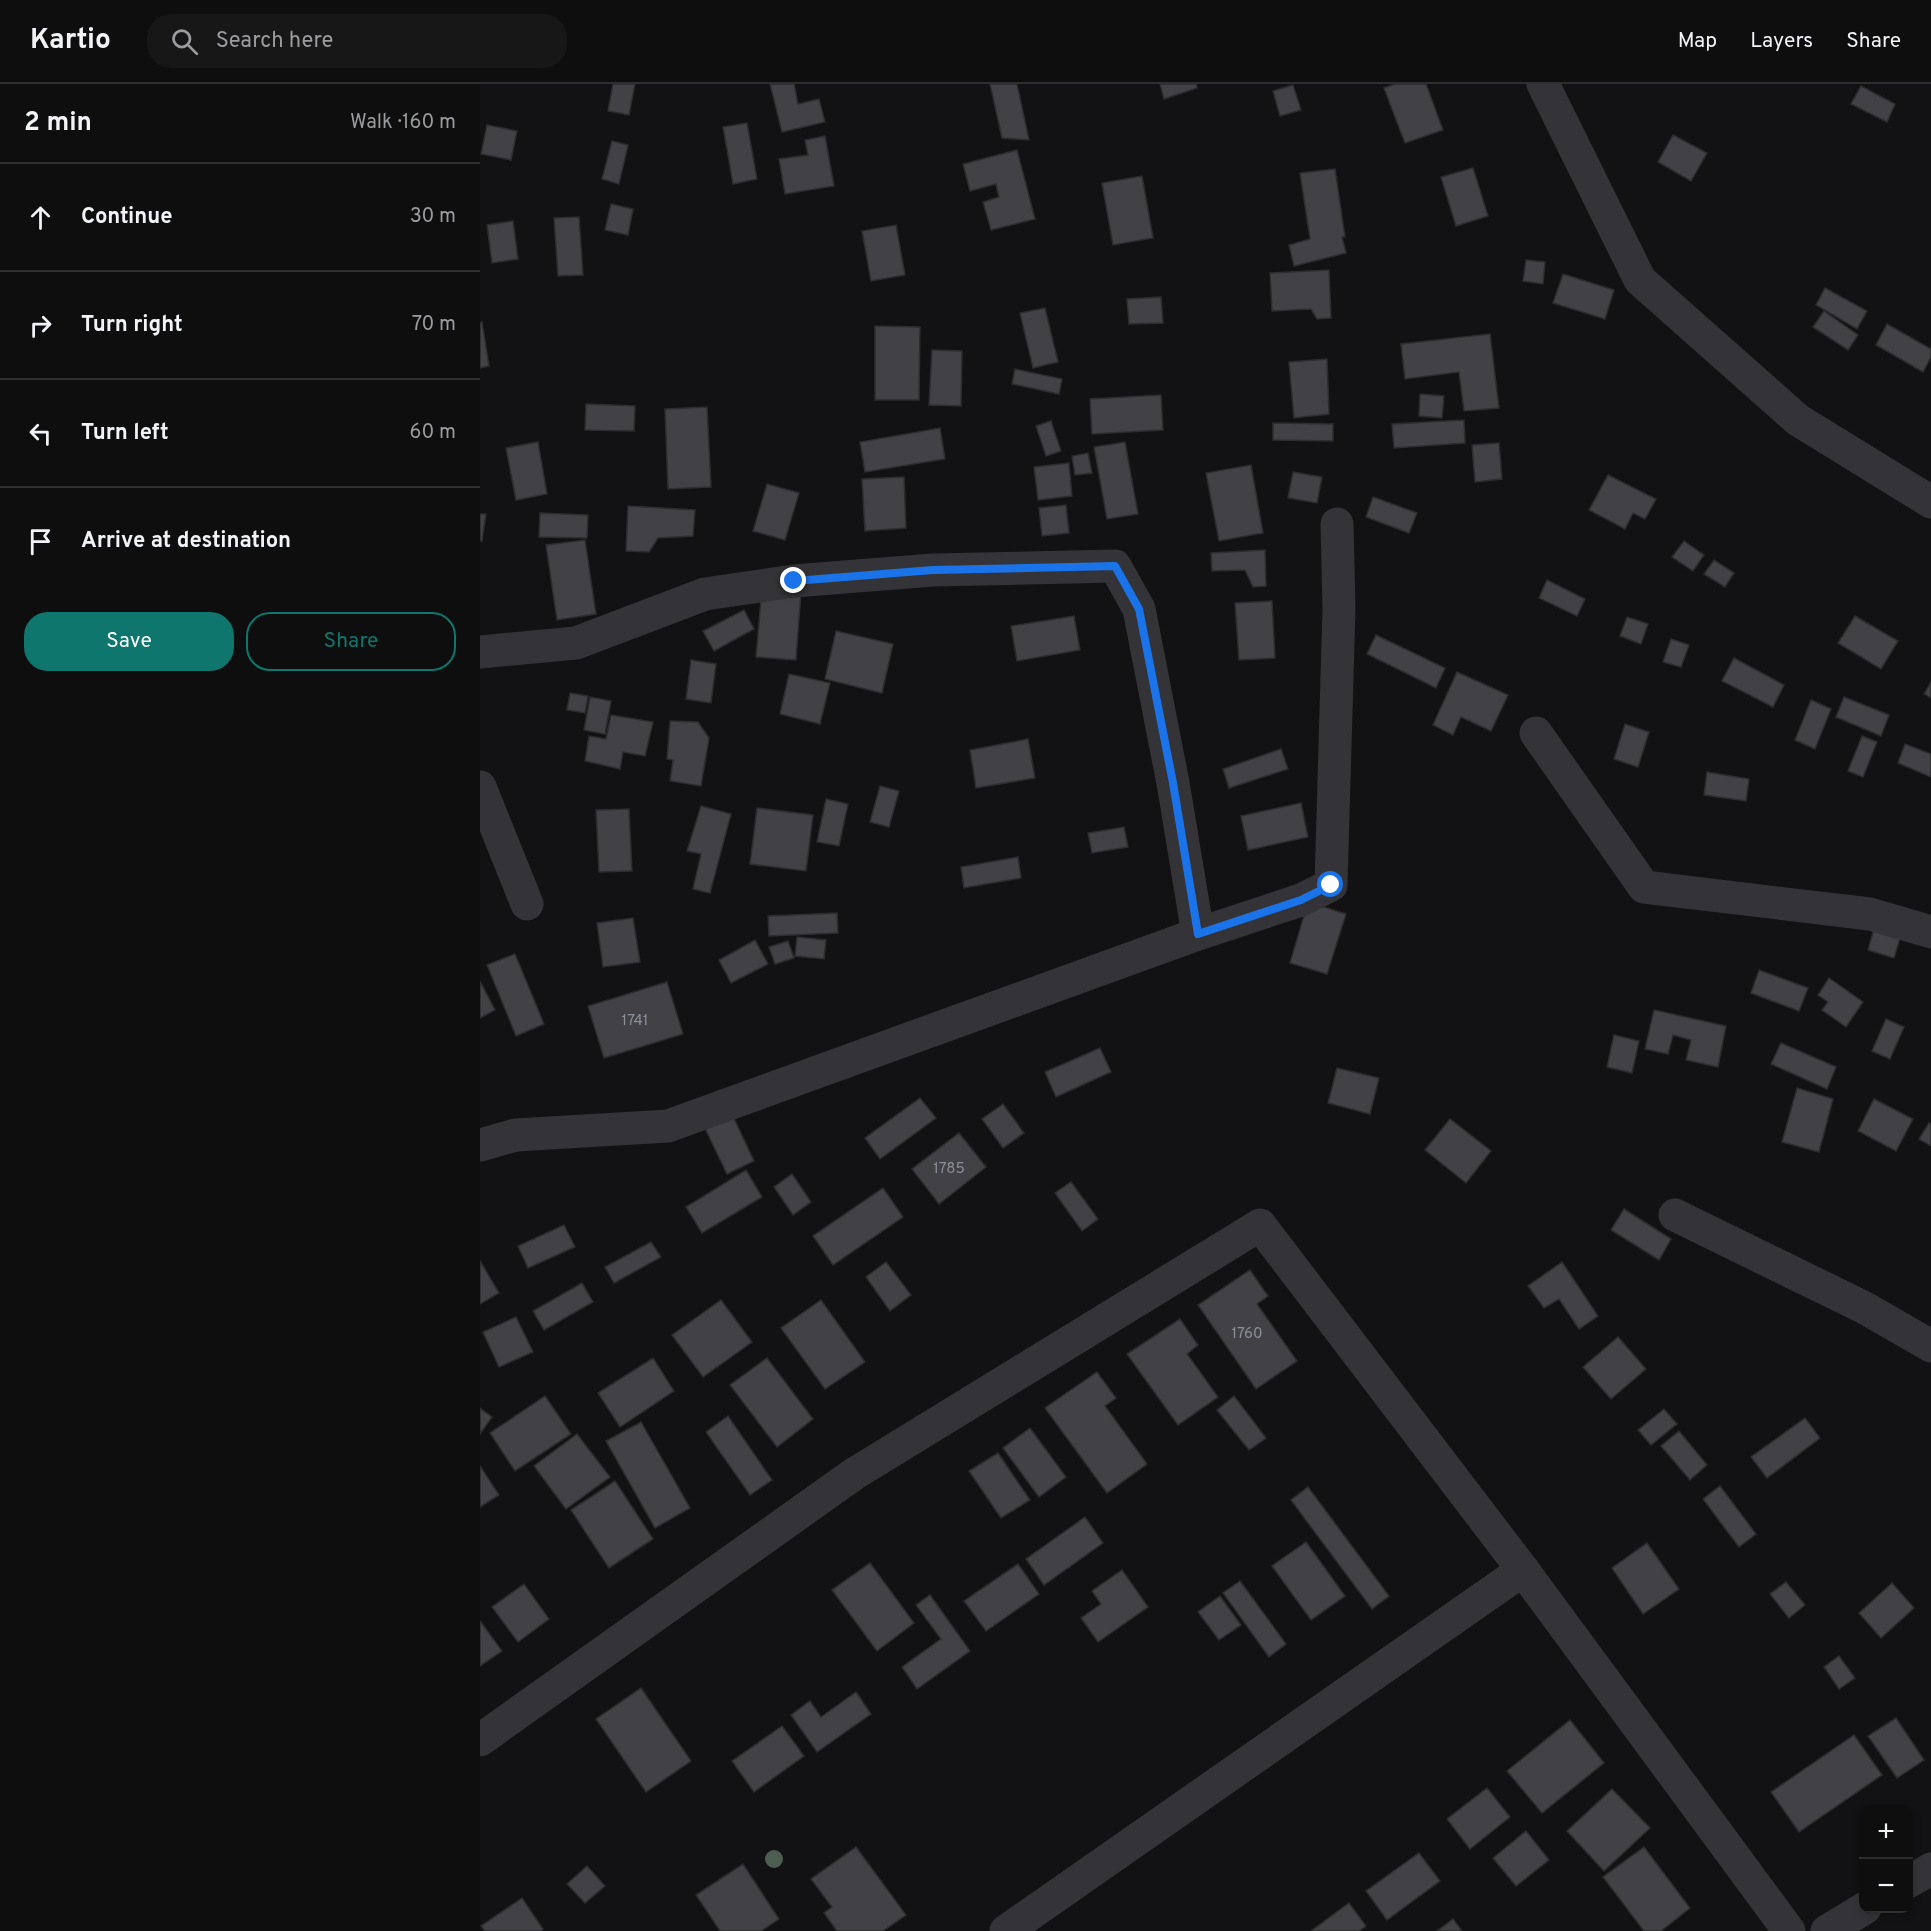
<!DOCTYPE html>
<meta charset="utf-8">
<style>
:root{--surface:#0e0e0f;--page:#171718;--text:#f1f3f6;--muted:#9b9c9e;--line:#2e2e2f;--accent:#0f766e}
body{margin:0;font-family:Overpass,sans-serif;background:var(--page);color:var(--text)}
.controls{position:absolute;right:18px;bottom:18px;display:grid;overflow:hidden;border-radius:12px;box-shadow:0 3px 9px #0003}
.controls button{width:54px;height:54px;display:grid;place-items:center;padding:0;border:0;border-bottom:2px solid var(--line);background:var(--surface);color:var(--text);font:30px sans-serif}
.stop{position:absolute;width:18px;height:18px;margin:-14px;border:4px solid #1a73e8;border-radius:50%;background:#fff}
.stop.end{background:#1a73e8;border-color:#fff;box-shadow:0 2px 6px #0008}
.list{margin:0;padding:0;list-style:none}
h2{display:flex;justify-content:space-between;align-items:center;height:78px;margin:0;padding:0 24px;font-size:26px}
h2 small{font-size:20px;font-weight:400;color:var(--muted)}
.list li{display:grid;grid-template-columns:39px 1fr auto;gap:18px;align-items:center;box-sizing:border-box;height:108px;padding:0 24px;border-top:2px solid var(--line)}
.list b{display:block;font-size:22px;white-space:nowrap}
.list em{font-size:20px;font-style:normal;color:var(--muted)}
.actions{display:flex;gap:12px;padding:18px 24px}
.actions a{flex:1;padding:14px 0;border:2px solid var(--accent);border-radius:24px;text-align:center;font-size:21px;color:var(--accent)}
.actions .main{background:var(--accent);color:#fff}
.icon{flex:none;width:33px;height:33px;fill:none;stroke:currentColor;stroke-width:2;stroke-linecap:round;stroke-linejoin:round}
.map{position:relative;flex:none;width:1451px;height:1847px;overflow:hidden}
header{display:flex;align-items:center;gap:36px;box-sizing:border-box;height:84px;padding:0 30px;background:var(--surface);border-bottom:2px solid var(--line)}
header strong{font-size:28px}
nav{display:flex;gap:33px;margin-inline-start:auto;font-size:21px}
.search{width:420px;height:54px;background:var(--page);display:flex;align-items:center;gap:15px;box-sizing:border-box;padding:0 21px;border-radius:24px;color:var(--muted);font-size:22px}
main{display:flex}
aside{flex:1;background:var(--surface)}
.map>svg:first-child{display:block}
.building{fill:#424246;stroke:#2d2c2f;stroke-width:1.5}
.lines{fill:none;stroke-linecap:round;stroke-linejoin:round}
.minor{stroke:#343438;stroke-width:33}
.tree{fill:#4d5e51}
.route{stroke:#1a73e8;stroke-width:8}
.labels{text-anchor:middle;stroke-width:4.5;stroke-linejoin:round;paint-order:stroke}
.number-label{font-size:15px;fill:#8c8e98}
</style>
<header>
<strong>Kartio</strong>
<div class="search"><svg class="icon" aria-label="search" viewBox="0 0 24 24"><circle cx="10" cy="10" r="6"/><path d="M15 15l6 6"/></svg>Search here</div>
<nav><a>Map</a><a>Layers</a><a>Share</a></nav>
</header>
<main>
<aside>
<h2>2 min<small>Walk · 160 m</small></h2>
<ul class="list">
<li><svg class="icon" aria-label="ahead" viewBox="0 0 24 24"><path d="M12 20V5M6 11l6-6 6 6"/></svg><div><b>Continue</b></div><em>30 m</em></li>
<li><svg class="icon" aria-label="right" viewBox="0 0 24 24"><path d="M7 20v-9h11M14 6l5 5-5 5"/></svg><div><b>Turn right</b></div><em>70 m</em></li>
<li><svg class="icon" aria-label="left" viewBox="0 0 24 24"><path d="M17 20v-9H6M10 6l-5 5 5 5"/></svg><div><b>Turn left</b></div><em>60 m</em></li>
<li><svg class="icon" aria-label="arrive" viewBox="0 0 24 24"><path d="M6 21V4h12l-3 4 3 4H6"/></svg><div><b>Arrive at destination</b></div></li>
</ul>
<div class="actions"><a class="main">Save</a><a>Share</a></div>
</aside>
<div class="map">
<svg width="1451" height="1847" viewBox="0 0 1451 1847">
<rect width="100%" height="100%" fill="#121214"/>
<g class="building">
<path d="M133,0h22l-6,31 -21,-4z"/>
<path d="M290,0h24l4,20 21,-5 6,23 -43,10z"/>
<path d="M510,0h27l12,56 -27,-2z"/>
<path d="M680,0h36l1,4 -33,11z"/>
<path d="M915,0h31l17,46 -38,13 -21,-55z"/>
<path d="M813,1l8,25 -21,6 -7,-25z"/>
<path d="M1381,2l34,18 -8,18 -36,-18z"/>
<path d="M267,39l10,56 -24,5 -10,-57z"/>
<path d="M7,41l30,6 -6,29 -30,-6z"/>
<path d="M1193,51l34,18 -16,28 -33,-19z"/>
<path d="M345,52l9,50 -49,8 -6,-35 29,-4 -3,-15z"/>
<path d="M132,57l16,4 -9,39 -17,-5z"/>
<path d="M537,66l18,69 -44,11 -8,-28 16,-5 -3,-13 -26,7 -7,-27z"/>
<path d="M993,84l15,48 -32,10 -15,-49z"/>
<path d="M855,85l10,68h-3l4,16 -52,13 -5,-21 21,-6 -10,-66z"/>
<path d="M662,92l11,62 -40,7 -11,-62z"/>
<path d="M131,120l22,5 -5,26 -23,-5z"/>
<path d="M99,133l4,58 -25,1 -4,-58z"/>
<path d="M33,137l5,38 -26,4 -5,-38z"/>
<path d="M416,141l9,50 -34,6 -9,-50z"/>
<path d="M1046,176l19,2 -2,22 -20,-3z"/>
<path d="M849,186l2,48 -14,1 -6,-10 -39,2 -2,-38z"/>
<path d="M1083,190l51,16 -9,29 -52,-16z"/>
<path d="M1345,204l42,23 -10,18 -41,-24z"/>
<path d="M681,213l2,26 -34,1 -2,-25z"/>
<path d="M565,224l13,54 -25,6 -13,-55z"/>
<path d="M1344,227l34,24 -10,15 -35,-23z"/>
<path d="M2,238l7,44 -9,2v-45z"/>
<path d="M1407,240l44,25v8l-8,15 -47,-27z"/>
<path d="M395,242l45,1 -1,73h-44z"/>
<path d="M1010,250l9,74 -35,3 -5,-39 -54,7 -4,-35z"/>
<path d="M452,266l30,1 -1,55 -32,-1z"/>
<path d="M847,275l2,55 -35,4 -5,-56z"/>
<path d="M535,285l47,10 -3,15 -47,-10z"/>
<path d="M940,310l24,2 -2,22 -23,-2z"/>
<path d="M681,311l2,35 -71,4 -2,-35z"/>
<path d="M106,320l49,2 -1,25 -49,-1z"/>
<path d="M227,323l4,80 -43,2 -3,-80z"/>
<path d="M984,336l1,23 -71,5 -2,-24z"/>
<path d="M571,337l10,30 -15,5 -10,-30z"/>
<path d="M793,339l60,1v17l-60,-1z"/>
<path d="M460,344l5,31 -80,13 -5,-30z"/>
<path d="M58,358l9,52 -31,6 -10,-52z"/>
<path d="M645,358l13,72 -31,5 -13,-72z"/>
<path d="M1019,359l3,36 -27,3 -3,-37z"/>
<path d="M608,369l4,20 -17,2 -3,-19z"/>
<path d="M589,379l3,33 -34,4 -4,-33z"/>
<path d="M771,381l12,68 -44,8 -13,-68z"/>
<path d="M813,388l29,5 -5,26 -29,-5z"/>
<path d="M1128,391l48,24 -11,20 -12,-6 -8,16 -36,-19z"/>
<path d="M424,393l2,51 -41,3 -3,-52z"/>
<path d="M287,400l32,9 -14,47 -32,-9z"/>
<path d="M893,413l44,16 -8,20 -43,-16z"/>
<path d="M586,421l3,28 -27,3 -3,-28z"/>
<path d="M148,422l67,4 -2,26 -35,2 -9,14 -23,-1z"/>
<path d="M60,429l48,2 -1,23 -48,-1z"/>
<path d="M0,430h6l-4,27h-2z"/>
<path d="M105,456l11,74 -39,6 -11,-75z"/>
<path d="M1204,457l20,14 -11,16 -21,-14z"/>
<path d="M785,466l1,36 -13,1 -8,-17 -33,1 -1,-18z"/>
<path d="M1234,476l20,13 -9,14 -21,-13z"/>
<path d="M1067,496l38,19 -8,17 -38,-18z"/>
<path d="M282,504l39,4 -5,68 -40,-3z"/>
<path d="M792,517l3,57 -36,2 -4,-57z"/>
<path d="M264,526l10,19 -40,22 -11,-20z"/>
<path d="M594,532l6,34 -63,11 -6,-35z"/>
<path d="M1375,532l43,25 -17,28 -43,-26z"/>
<path d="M1147,533l21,7 -7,20 -21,-8z"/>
<path d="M356,547l57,13 -11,49 -57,-14z"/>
<path d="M896,551l69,33 -9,20 -69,-34z"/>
<path d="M1191,555l18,6 -8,22 -18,-5z"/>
<path d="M1254,574l50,27 -11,22 -51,-26z"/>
<path d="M211,576l25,4 -5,39 -25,-4z"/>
<path d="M977,588l51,23 -17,36 -30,-14 -8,18 -20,-10z"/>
<path d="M309,590l41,9 -10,41 -40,-10z"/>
<path d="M1451,598v16l-7,-4z"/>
<path d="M90,609l18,3 -3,17 -18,-3z"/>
<path d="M110,613l21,4 -6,33 -21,-4z"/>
<path d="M1364,613l45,18 -8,21 -45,-19z"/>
<path d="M1331,616l20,9 -16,40 -20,-9z"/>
<path d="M131,631l42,7 -8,34 -22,-4 -3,17 -35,-8 4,-25 17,3z"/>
<path d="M190,637l28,1 11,16 -8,48 -31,-5 3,-21 -6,-1z"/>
<path d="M1145,640l24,8 -11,35 -24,-8z"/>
<path d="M1382,652l15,6 -14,35 -15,-6z"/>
<path d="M548,655l7,39 -59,10 -6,-38z"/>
<path d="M1425,660l26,10v23l-33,-14z"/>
<path d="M801,665l7,20 -59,19 -6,-19z"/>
<path d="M1227,688l42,7 -3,22 -42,-6z"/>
<path d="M400,702l19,5 -10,36 -19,-5z"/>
<path d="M346,715l22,5 -9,42 -22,-4z"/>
<path d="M821,719l7,34 -60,13 -7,-34z"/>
<path d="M221,722l30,8 -21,79 -17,-4 8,-35 -14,-3z"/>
<path d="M277,724l56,7 -7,56 -56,-7z"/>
<path d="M149,725l3,62 -33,1 -3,-62z"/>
<path d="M644,743l4,20 -36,6 -4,-20z"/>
<path d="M538,773l3,21 -57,10 -3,-21z"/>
<path d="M828,818l38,12 -19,60 -37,-11z"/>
<path d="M357,829l1,20 -69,3 -1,-20z"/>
<path d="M153,834l7,44 -37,5 -6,-44z"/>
<path d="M1394,845l27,6 -7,23 -26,-8z"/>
<path d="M317,853l29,3 -2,19 -29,-3z"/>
<path d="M275,856l13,24 -37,19 -12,-23z"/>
<path d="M308,857l6,17 -19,6 -6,-17z"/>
<path d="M35,870l29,70 -28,12 -29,-71z"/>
<path d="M1279,886l49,18 -9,23 -48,-18z"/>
<path d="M1349,894l34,24 -17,25 -24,-17 6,-8 -10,-7z"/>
<path d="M0,897l15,29 -15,8z"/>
<path d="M187,898l16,52 -79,24 -16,-52z"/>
<path d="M1174,926l72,16 -8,41 -32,-7 5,-20 -18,-5 -5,19 -23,-5z"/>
<path d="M1406,935l18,8 -14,32 -18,-8z"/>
<path d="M1134,951l25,6 -7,32 -25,-6z"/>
<path d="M1301,959l55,24 -9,22 -56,-25z"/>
<path d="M620,964l11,24 -55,25 -11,-25z"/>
<path d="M857,984l42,10 -9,36 -42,-11z"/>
<path d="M1317,1004l36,11 -14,53 -37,-10z"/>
<path d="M440,1014l16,20 -56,41 -15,-21z"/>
<path d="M1394,1015l39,20 -17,32 -38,-20z"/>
<path d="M523,1020l21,29 -21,15 -21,-29z"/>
<path d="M249,1024l25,53 -27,13 -26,-54z"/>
<path d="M970,1035l41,32 -25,32 -41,-33z"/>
<path d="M1449,1039l2,1v22l-12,-7z"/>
<path d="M479,1049l27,34 -47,37 -27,-35z"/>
<path d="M266,1086l16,27 -60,36 -16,-26z"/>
<path d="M312,1090l19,28 -18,13 -19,-28z"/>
<path d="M591,1098l27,37 -16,12 -27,-38z"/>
<path d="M403,1104l20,29 -70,48 -20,-29z"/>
<path d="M1144,1125l47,30 -12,21 -48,-30z"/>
<path d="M84,1141l11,22 -47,21 -10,-22z"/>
<path d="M171,1158l10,15 -47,26 -9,-16z"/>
<path d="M0,1177l19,32 -19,11z"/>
<path d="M406,1178l25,33 -21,16 -24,-34z"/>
<path d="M1082,1178l36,54 -19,13 -20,-30 -15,9 -16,-22z"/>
<path d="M770,1186l18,26 -11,8 40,57 -41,28 -58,-84z"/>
<path d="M102,1199l11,19 -49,28 -11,-19z"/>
<path d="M241,1216l31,42 -49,35 -31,-42z"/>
<path d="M341,1216l44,62 -40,27 -44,-61z"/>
<path d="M36,1233l17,35 -34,15 -16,-35z"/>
<path d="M700,1235l18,26 -11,9 31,43 -40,28 -51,-71z"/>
<path d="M1138,1253l28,32 -35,30 -28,-32z"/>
<path d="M173,1274l21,33 -54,36 -22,-34z"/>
<path d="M287,1274l46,61 -36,28 -47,-62z"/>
<path d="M617,1288l19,26 -11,8 42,58 -40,29 -62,-85z"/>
<path d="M65,1312l26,38 -56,37 -25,-38z"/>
<path d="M754,1312l32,42 -17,12 -32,-40z"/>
<path d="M0,1324l12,9 -12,17z"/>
<path d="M1184,1325l13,15 -26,21 -13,-15z"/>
<path d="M248,1332l44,64 -22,15 -44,-63z"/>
<path d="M1325,1334l15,20 -53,40 -16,-21z"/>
<path d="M161,1338l49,86 -35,20 -49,-87z"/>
<path d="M550,1344l36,49 -27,20 -36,-49z"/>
<path d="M1199,1347l28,34 -17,15 -29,-34z"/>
<path d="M97,1350l33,43 -44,32 -32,-43z"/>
<path d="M518,1369l32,47 -29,18 -32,-47z"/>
<path d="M0,1382l19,29 -19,12z"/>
<path d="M135,1397l38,58 -44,29 -38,-58z"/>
<path d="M1240,1402l36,48 -17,13 -36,-48z"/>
<path d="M828,1403l81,109 -17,13 -81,-109z"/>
<path d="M605,1433l18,26 -59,42 -18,-26z"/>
<path d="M826,1458l39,54 -34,24 -39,-54z"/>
<path d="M1167,1459l32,46 -36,25 -31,-46z"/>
<path d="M390,1479l44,60 -37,28 -45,-61z"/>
<path d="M538,1480l21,30 -53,37 -22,-30z"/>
<path d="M642,1486l26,37 -50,35 -17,-24 20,-14 -9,-13z"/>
<path d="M760,1497l46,63 -17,13 -46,-64z"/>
<path d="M1306,1498l19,23 -16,13 -19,-24z"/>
<path d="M1412,1499l22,25 -33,30 -22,-25z"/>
<path d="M44,1500l25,35 -31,23 -26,-35z"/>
<path d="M450,1511l40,56 -53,38 -15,-22 39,-28 -25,-34z"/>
<path d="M740,1512l21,29 -22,15 -21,-28z"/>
<path d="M0,1537l22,30 -22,15z"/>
<path d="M1359,1572l16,22 -16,11 -15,-22z"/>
<path d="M161,1604l50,73 -45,31 -50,-73z"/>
<path d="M376,1608l15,22 -54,38 -26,-37 19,-14 11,16z"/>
<path d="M1416,1634l28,42 -27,18 -29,-42z"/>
<path d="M1090,1636l34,43 -62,50 -35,-42z"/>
<path d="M302,1642l22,30 -50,36 -22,-31z"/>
<path d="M1374,1651l28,40 -83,57 -28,-40z"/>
<path d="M1007,1704l23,29 -40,32 -23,-30z"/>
<path d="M1132,1705l38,39 -46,43 -37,-40z"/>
<path d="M1046,1747l23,29 -33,26 -23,-28z"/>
<path d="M376,1763l50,68 -23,16h-46l-13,-18 8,-6 -21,-28z"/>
<path d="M1164,1763l46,61 -29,23h-17l-41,-54z"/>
<path d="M939,1769l21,28 -53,39 -21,-29z"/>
<path d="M263,1780l36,55 -18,12h-41l-24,-36z"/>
<path d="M107,1782l18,20 -20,17 -18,-19z"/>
<path d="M42,1814l21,31 -2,2h-56l-4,-5z"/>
<path d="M869,1819l17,23 -7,5h-48z"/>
<path d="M973,1835l9,12h-25z"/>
</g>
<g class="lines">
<g class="minor">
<path d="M1063,0l97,196 158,140 133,82"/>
<path d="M0,568l96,-9 129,-49 89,-13 139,-11 182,-4 24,43 34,174 25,151"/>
<path d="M1056,649l108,154 226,27 61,18"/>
<path d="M0,703l47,117"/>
<path d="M0,1061l36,-10 152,-9 530,-192 103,-34 30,-15 8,-277 -2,-84"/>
<path d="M1195,1131l190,93 66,38"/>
<path d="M0,1656l374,-266 406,-249 263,345"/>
<path d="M1428,1798l23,-13"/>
<path d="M526,1847l517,-361 266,361"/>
<path d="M1347,1847l38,-23"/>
</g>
</g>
<circle class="tree" cx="294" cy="1775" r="9"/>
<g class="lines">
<path class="route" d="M314,497l139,-11 182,-4 24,43 34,174 25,151 103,-34 30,-15"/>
</g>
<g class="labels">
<g class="number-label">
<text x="155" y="941">1741</text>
<text x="469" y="1089">1785</text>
<text x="767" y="1254">1760</text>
</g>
</g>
</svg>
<div class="controls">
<button>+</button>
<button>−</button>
</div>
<div class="stop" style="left:851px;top:801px"></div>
<div class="stop end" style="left:314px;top:497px"></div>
</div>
</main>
